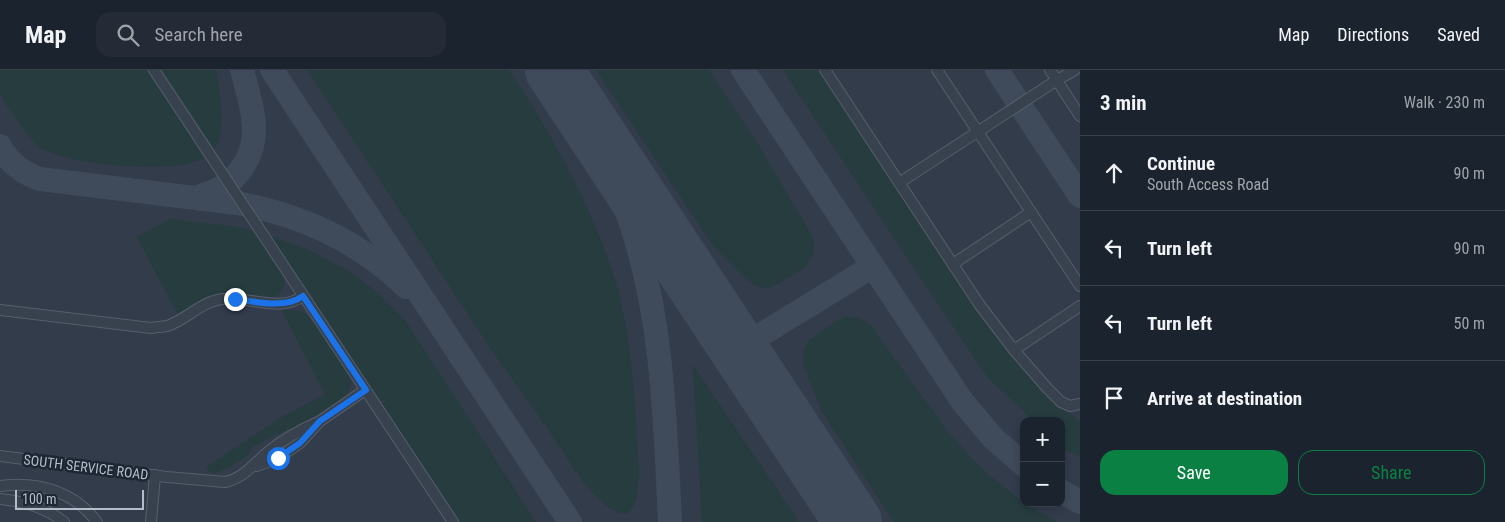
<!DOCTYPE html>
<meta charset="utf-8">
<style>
:root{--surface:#1b232e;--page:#242b36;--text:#f1f3f6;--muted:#a0a4aa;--line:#39404a;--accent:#0b8043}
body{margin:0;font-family:"Roboto Condensed",sans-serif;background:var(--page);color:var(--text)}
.controls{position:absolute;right:15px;bottom:15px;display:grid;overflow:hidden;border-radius:10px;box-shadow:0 2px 8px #0003}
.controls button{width:45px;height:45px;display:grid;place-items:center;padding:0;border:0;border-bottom:1px solid var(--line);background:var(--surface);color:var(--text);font:25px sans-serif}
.scale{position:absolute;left:15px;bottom:12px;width:129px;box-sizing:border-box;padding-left:5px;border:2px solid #b4bcc9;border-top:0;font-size:14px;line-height:18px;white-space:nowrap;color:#b4bcc9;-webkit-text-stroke:4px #1d2633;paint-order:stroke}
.stop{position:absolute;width:15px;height:15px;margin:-11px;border:4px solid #1a73e8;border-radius:50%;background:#fff}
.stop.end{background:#1a73e8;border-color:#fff;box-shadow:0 1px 5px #0008}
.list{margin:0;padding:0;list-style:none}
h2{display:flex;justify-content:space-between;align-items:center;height:65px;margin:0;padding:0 20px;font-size:21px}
h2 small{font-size:16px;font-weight:400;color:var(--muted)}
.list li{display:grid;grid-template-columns:32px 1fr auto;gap:15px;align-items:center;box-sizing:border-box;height:75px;padding:0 20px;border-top:1px solid var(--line)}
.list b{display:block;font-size:19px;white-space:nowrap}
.list p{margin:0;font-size:16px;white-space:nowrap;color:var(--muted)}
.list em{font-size:16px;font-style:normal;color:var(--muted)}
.actions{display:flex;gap:10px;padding:15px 20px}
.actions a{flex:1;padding:11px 0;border:1px solid var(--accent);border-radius:15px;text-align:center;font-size:18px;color:var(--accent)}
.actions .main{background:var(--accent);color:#fff}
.icon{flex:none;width:28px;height:28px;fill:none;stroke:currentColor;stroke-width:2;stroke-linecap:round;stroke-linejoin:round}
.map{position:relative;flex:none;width:1080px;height:452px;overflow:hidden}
header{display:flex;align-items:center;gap:30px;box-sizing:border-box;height:70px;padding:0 25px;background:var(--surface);border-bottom:1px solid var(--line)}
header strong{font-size:24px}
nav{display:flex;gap:28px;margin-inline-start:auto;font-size:18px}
.search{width:350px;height:45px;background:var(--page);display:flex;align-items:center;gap:12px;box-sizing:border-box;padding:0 18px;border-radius:15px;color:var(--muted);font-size:19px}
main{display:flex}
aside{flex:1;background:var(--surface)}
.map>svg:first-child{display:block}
.airport{fill:#323c4b;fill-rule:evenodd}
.green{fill:#263c3f}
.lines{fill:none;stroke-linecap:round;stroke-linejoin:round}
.taxiway{stroke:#3f4a5a;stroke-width:24}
.runway{stroke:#3f4a5a;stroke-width:58}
.minor-casing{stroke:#565f6c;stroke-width:12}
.minor{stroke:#38414e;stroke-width:10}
.route{stroke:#1a73e8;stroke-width:6}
.labels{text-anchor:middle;stroke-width:5;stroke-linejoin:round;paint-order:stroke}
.street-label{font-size:14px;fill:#b4bcc9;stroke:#1d2633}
</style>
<header>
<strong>Map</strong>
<div class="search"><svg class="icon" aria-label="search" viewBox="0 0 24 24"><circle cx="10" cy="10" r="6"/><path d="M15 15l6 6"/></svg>Search here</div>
<nav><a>Map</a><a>Directions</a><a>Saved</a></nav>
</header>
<main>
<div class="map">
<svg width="1080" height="452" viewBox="0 0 1080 452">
<rect width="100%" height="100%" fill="#242f3e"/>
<path class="airport" d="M0,0h1080v452h-1080zM1024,351h37v82h-37z"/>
<g class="green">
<path d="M0,0h148l56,88c-32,17 -132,7 -164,-10 -7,-4 -38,-47 -40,-55 0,-7 0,-16 0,-23z"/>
<path d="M161,0h55c3,21 12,61 -2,79l-43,-64 2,-2 -3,1z"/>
<path d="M307,0h202c46,69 88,144 110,224 12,46 15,96 18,143 1,20 7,64 -10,77l-9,-1 -11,-7 -22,-21 -42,-63 -48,-67z"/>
<path d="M596,0h113l49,74 54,92 3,10 -2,9 -6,10 -6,5 -21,13 -11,5 -11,-1 -10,-6 -34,-34z"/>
<path d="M783,0h41l145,219 89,116 22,16v35l-16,-6 -3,-3v-26h-27l-46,-43 -76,-113z"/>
<path d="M170,149l61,7 24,5 28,44 2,9 -5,9 -3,3 -10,2 -32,-4 -17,1 -40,20 -41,-78z"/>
<path d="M271,166l36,13 42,22 26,20 30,29 131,202h-76l-78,-118 3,-2 -1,-2 -5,2z"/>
<path d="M281,239c7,1 16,1 23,4 11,5 45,56 47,68 0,7 -3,14 -8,18l-52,31 -2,-2 -10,6 -2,-1 -25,15 -4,7 -22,14 -10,4 -7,-1 -3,-5 76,-50 43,-23z"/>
<path d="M846,247c10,-1 18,2 25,9l78,107 25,28 13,12 37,30 33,19h-163l-72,-110 -19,-48 1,-14 5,-10 29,-20z"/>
<path d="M693,295l106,157h-97z"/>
</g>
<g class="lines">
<g class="taxiway">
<path d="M272,0l298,452"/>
<path d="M552,0c14,23 29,45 42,68 13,26 25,53 35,80 34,97 36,202 41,304"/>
<path d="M743,0l219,331 31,37 31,27"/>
<path d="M997,0l83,126"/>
<path d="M0,76c9,17 22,27 40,33l196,24c63,11 123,38 170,84"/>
<path d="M203,125c30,-7 51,-35 51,-65 0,-20 -7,-41 -12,-60"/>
<path d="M738,279l135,-83"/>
<path d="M1061,421l19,11"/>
</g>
<path class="runway" d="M554,0l299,452"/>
<defs>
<g id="minor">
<path d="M154,0l299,452"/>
<path d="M825,0l154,234 35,46 33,38 14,14 9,4 10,-2"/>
<path d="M937,0l143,216"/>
<path d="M1050,0l30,46"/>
<path d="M899,113l158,-103 18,-10"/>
<path d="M953,194l78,-52"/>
<path d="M0,240l151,18c5,-1 11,-1 16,-2 19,-6 35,-25 56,-27 26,-3 57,14 80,-3"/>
<path d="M1014,280l66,-44"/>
<path d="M0,386l167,21 58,5c20,-4 30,-20 44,-31 16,-13 33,-22 51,-30"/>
<path d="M257,396l21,-8 22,-15 20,-22 45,-31"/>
<path d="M0,416c37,-5 74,5 97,36"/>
<path d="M0,429c23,2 45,8 64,23"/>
<path d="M151,452l4,-47"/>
</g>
</defs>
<use href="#minor" class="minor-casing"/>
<use href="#minor" class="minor"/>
</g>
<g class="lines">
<path class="route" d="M235,229c21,3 50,10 68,-3l63,94 -46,31 -20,22 -22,15"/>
</g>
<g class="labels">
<g class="street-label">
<text transform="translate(86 397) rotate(7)" y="5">SOUTH SERVICE ROAD</text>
</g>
</g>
</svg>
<div class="controls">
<button>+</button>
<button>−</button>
</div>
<div class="scale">100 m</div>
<div class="stop" style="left:278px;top:388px"></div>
<div class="stop end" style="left:235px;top:229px"></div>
</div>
<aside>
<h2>3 min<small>Walk · 230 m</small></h2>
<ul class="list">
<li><svg class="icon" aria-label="ahead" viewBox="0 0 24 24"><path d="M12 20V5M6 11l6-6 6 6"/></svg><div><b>Continue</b><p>South Access Road</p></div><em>90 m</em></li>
<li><svg class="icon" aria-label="left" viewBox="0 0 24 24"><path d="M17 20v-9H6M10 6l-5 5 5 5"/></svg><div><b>Turn left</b></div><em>90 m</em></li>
<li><svg class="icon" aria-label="left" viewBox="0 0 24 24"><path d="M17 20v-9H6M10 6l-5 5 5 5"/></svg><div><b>Turn left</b></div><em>50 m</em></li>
<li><svg class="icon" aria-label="arrive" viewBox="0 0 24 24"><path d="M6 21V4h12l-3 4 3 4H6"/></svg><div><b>Arrive at destination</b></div></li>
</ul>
<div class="actions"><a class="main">Save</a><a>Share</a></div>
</aside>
</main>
